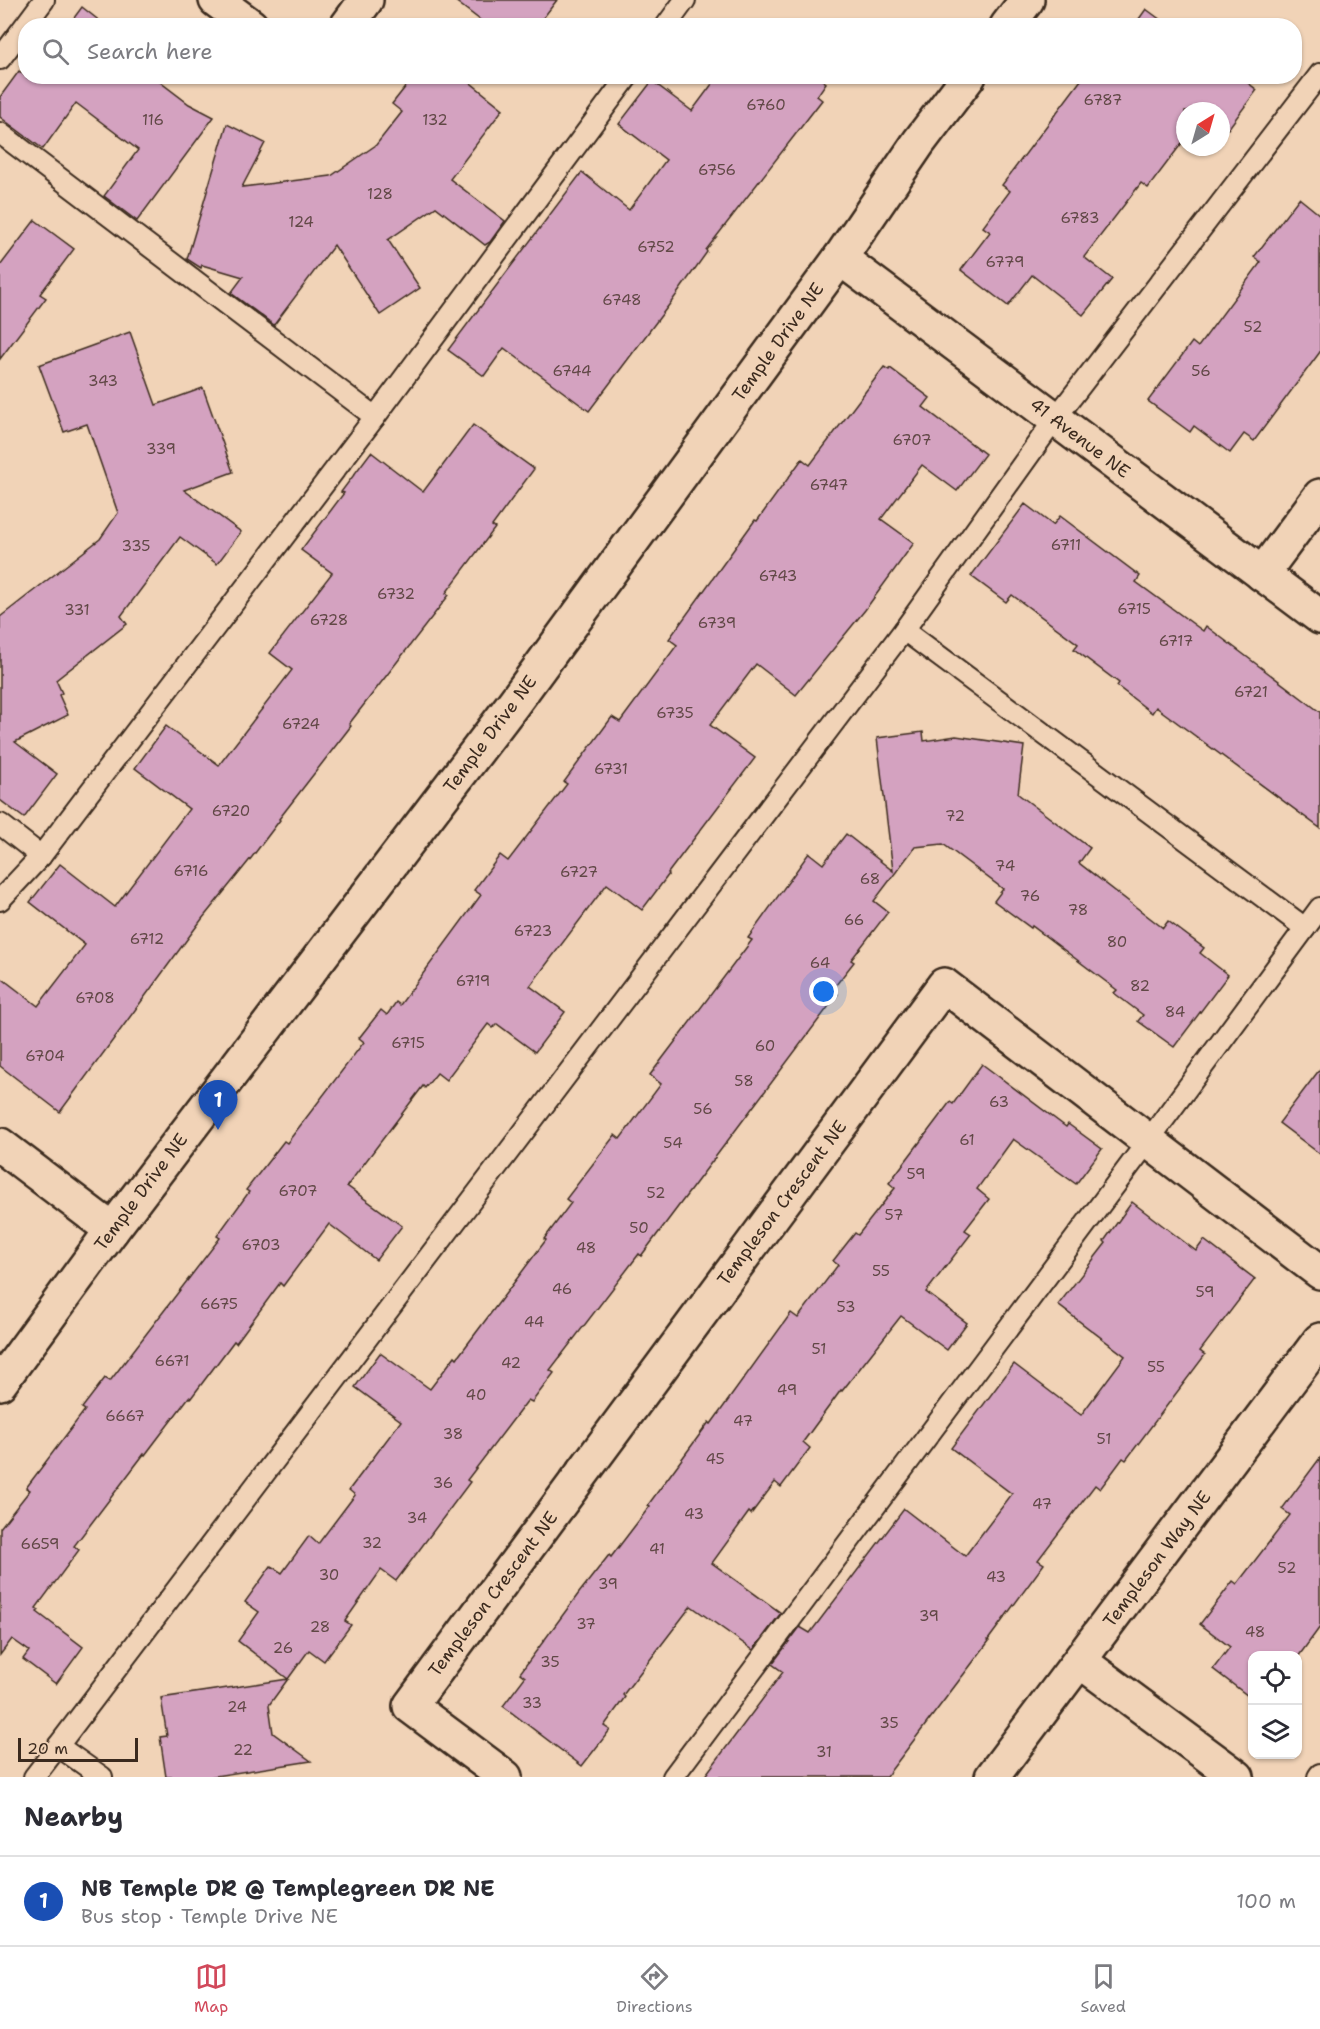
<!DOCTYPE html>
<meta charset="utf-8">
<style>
:root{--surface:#fff;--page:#f2f2f3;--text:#2b2b33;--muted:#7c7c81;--line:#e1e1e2;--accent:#d1495b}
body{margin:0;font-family:"Shantell Sans",sans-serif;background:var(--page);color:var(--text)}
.controls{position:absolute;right:18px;bottom:18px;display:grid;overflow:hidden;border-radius:12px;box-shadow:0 2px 4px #0004}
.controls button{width:54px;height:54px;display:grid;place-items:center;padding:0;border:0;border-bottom:2px solid var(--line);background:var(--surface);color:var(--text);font:30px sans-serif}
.compass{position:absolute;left:1176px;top:102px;width:54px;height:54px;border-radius:50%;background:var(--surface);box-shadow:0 2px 4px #0004;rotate:37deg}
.scale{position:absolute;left:18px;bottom:15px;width:120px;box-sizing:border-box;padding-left:6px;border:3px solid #3b2a1e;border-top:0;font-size:16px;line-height:21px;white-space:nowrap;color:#3b2a1e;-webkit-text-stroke:4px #f1d3b7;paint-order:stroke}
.you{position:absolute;left:824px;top:992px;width:21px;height:21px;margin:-15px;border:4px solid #fff;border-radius:50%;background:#1a73e8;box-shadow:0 0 0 9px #1a73e833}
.badge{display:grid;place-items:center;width:39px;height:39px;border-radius:50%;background:var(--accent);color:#fff;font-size:20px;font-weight:700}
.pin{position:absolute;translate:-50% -50px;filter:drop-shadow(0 2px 3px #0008)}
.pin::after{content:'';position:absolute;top:32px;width:21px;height:18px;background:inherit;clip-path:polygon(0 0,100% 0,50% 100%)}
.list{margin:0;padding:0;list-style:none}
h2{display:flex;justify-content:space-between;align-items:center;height:78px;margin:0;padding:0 24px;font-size:26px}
h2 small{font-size:20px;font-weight:400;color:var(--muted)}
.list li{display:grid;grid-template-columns:39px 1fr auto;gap:18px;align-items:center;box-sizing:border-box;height:90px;padding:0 24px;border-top:2px solid var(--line)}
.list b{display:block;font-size:22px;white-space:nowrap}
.list p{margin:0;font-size:20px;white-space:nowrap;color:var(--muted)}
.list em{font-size:20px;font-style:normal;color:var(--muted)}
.icon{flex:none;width:33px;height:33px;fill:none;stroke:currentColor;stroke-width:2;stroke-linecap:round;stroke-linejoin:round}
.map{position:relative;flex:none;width:1320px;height:1777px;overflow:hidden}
.search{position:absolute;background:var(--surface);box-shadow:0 2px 4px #0004;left:18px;right:18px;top:18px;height:66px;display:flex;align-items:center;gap:15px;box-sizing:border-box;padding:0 21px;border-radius:24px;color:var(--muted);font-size:22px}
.sheet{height:168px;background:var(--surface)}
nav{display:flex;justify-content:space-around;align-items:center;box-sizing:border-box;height:84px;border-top:2px solid var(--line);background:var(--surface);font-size:16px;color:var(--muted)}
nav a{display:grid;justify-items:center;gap:3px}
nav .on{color:var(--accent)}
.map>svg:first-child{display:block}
.building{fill:#d4a2c0;stroke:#3b2a1e;stroke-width:1.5}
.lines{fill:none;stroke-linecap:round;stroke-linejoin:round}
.service-casing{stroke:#3b2a1e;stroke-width:24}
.minor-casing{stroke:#3b2a1e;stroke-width:38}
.tertiary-casing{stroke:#3b2a1e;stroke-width:38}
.service{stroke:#f1d3b7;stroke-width:20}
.minor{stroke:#f1d3b7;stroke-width:33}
.tertiary{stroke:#f1d3b7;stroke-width:33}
.labels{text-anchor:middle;stroke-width:5;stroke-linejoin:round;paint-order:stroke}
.number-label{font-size:15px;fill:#614846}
.street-label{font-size:18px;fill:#3b2a1e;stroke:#f1d3b7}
</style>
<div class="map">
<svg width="1320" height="1777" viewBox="0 0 1320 1777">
<rect width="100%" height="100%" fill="#f1d3b7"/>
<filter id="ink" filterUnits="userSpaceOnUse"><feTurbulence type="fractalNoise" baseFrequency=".0167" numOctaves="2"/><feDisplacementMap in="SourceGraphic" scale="12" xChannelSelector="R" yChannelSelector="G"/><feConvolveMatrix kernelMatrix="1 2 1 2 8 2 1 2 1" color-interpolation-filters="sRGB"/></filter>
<g filter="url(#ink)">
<g class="building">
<path d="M454,0h103l-20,26h-49z"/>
<path d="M82,7l24,19h-38z"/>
<path d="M1146,9l23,17h-35z"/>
<path d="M19,71l9,7 124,-2 37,28 25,13 -77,104 -33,-25 34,-46 -62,-47 -33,46 -43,-32v-20z"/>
<path d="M414,76h48l41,33 -53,70 55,42 -15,21 -5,3 -49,-38 -48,33 32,48 -40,27 -46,-70 -60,80 -43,-32 12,-16 -41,-12 -1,3 -14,-9 40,-135 38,19 -23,44 89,-11 45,-31 26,-33 -10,-8z"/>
<path d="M718,76h99l9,7 -9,13 5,4 -116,150 1,2 -35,49 -83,110 -85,-63 -20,28 -36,-26 134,-178 47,38 37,-50 -47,-36 33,-43 40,30z"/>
<path d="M1084,76h155l18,14 -29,39 -7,-5v-13h-36v28l-37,49 -7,-5 -57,74 28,22 -29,36 -51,-40 -24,31 -47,-36 29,-38 -7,-5 27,-36 -8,-6z"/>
<path d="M1299,198l21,17v137l-66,89 -10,-7 -14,19 -36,-27 -4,6 -42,-31 44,-59 6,5 63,-85 -7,-5z"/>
<path d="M35,220l39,29 -34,45 6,4 -46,61v-93z"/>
<path d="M130,332l26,73 47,-17 30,84 -49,18 57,42 -24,32 -37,-27 -59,79 6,8 -71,56 6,13 -3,2 9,20 -53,27 42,32 -33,44 -24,-18v-183l100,-78 18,-26 -31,-89 -23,8 -25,-67z"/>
<path d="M884,367l5,3 1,-2 40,30 -7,9 62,47 -28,37 -35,-26 -41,54 33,24 -49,67 -69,85 -40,-31 -46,61 45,33 -87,115 1,1 -27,36 -35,-26 -77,102 35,26 -30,40 -38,-28 -4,4 -5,-4 -42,56 -9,-7 -12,15 -2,-2 -76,100 55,40 -26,34 -47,-36 -46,62 -3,-3 -44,60 -2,-2 -43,57 -2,-1 -44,58 -1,-1 -70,92 5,4 -43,58 3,2 -2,2 46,35 -27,37 -33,-25 6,-8 -17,-12 -12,16v-127l30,-38 -4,-2 59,-78 -3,-2 23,-30 5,3 110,-143 -3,-2 32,-44 -3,-2 38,-49 3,2 77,-101 -5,-4 22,-28 6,5 9,-13 4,3 81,-110 -7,-5 26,-35 8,6 59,-77 -3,-2 48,-65 8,5 57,-77 -8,-6 86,-119 2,1 45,-62 8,6z"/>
<path d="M473,425l61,44 -42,57 3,2 -49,65 3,2 -100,129 2,2 -72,93 1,1 -28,37 -50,62 -142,193 -60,-46v-89l38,29 47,-61 -55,-43 30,-38 55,43 74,-98 -54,-41 31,-42 53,39 73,-95 -22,-17 62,-80 -31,-23 43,-57 -3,-1 30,-40 52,40z"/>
<path d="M1025,504l28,21 7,-9 80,60 -4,6 67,49 3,-5 114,86v116l-164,-121 -4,6 -35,-27 2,-3 -45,-34 4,-5 -66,-49 -6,7 -35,-26z"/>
<path d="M923,732l1,9 32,-5 68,10 -6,48 72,54 -11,15 84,65 5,-7 36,27 -4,5 28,22 -54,72 -36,-26 5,-6 -29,-22 3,-3 -85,-64 -1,2 -37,-27 9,-12 -60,-45 -28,3 -41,54 14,11 -37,48 3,2 -22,28 6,4 -197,262 -2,-2 -89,116 4,3 -22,29 -4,-2 -61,80 3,2 -74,99 -15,-11 -36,51 6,4 -27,36 -15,-11 -40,55 4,28 38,28 -102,16h-43l-6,-40 7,-1 -6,-38 127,-19 -50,-38 21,-29 -14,-10 26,-36 11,7 27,-37 9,8 37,-49 -6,-5 52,-69 -46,-34 25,-34 50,36 25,-33 2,2 89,-118 -2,-1 27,-36 -5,-4 49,-64 5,4 41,-55 -11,-9 102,-135 -4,-2 61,-85 14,11 23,-30 47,37 -16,-133z"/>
<path d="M982,1064l84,63 2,-3 34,25 -26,35 -63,-45 -36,50 12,10 -24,31 6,4 -45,58 41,31 -20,27 -46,-34 -59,75 -1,-1 -38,52 7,6 -29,39 -6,-5 -24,32 -2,-2 -37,51 69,50 -28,37 -62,-44 -68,89 2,2 -21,29 6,4 -28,36 -79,-60 22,-29 -5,-4 59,-80 30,-38 2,2 39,-51 -2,-1 61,-83 2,2 80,-111 7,5 40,-53 -5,-4 22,-28 3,2 37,-47 -6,-5 61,-81 3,2z"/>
<path d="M1320,1069v85l-41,-31z"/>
<path d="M1132,1202l64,49 8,-11 51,39 -55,72 5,4 -79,105 -3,-2 -23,31 -5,-4 -57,75 6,4 -56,76 1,1 -103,136h-182l79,-105 -11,-8 28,-37 10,6 94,-124 61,47 47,-62 -61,-46 63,-84 67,51 44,-59 -67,-51 48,-62 -2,-2z"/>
<path d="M1320,1458v169l-22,30 -46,-1v43l-39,-30 17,-22 -30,-23 33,-43 4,3 53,-69 -8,-6z"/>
</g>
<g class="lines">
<defs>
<g id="service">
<path d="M666,26l19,-26"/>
<path d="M0,59l44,-59"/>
<path d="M0,133l375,284"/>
<path d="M904,630l401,298"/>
<path d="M0,824l41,32"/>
<path d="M0,900l41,-44 334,-439 253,-341"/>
<path d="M34,1777l24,-31"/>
<path d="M102,1777l-44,-31 846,-1116 151,-211 265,-345"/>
<path d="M673,1777l475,-636 172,-233"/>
<path d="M1318,1777l2,-3"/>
</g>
<g id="minor">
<path d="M216,0l35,26"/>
<path d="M347,26l19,-26"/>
<path d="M840,258l480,359"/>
<path d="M1262,574l58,-78"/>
<path d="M0,1145l112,85"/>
<path d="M1080,1661l157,116"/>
<path d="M505,1777l-95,-71 534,-721 376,287"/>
<path d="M992,1777l328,-437"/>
</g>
<g id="tertiary">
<path d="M1007,26l20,-26"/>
<path d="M0,1383l112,-153 401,-526 327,-446 79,-116 50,-66"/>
</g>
</defs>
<use href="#service" class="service-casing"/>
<use href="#minor" class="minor-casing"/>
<use href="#tertiary" class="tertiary-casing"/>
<use href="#service" class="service"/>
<use href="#minor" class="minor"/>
<use href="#tertiary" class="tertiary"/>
</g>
</g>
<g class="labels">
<g class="number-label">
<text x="1103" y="105">6787</text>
<text x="766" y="110">6760</text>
<text x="153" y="125">116</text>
<text x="435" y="125">132</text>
<text x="717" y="175">6756</text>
<text x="380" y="199">128</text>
<text x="1080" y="223">6783</text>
<text x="301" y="227">124</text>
<text x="656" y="252">6752</text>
<text x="1005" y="267">6779</text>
<text x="622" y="305">6748</text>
<text x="1253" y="332">52</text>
<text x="572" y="376">6744</text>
<text x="1201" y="376">56</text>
<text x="103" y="386">343</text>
<text x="912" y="445">6707</text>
<text x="161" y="454">339</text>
<text x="829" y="490">6747</text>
<text x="1066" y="550">6711</text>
<text x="136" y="551">335</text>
<text x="778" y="581">6743</text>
<text x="396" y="599">6732</text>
<text x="1134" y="614">6715</text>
<text x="77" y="615">331</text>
<text x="329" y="625">6728</text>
<text x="717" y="628">6739</text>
<text x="1176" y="646">6717</text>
<text x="1251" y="697">6721</text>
<text x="675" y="718">6735</text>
<text x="301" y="729">6724</text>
<text x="611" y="774">6731</text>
<text x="231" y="816">6720</text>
<text x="955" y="821">72</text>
<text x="1005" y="871">74</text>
<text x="191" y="876">6716</text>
<text x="579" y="877">6727</text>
<text x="870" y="884">68</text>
<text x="1030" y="901">76</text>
<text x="1078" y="915">78</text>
<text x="854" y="925">66</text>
<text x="533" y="936">6723</text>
<text x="147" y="944">6712</text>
<text x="1117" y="947">80</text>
<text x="820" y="968">64</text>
<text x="473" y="986">6719</text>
<text x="1140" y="991">82</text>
<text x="95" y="1003">6708</text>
<text x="1175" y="1017">84</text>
<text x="408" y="1048">6715</text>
<text x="765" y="1051">60</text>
<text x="45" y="1061">6704</text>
<text x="744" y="1086">58</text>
<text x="999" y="1107">63</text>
<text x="703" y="1114">56</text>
<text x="967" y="1145">61</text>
<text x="673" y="1148">54</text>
<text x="916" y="1179">59</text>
<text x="298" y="1196">6707</text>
<text x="656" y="1198">52</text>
<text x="894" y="1220">57</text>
<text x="639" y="1233">50</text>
<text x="261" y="1250">6703</text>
<text x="586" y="1253">48</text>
<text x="881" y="1276">55</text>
<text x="562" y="1294">46</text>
<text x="1205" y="1297">59</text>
<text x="219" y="1309">6675</text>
<text x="846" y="1312">53</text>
<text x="534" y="1327">44</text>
<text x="819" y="1354">51</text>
<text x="172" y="1366">6671</text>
<text x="511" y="1368">42</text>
<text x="1156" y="1372">55</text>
<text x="787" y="1395">49</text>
<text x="476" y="1400">40</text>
<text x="125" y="1421">6667</text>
<text x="743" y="1426">47</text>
<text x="453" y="1439">38</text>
<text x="1104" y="1444">51</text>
<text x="715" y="1464">45</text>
<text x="443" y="1488">36</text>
<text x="1042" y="1509">47</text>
<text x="694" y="1519">43</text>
<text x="417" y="1523">34</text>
<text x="372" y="1548">32</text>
<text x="40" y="1549">6659</text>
<text x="657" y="1554">41</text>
<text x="1287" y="1573">52</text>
<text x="329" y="1580">30</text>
<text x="996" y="1582">43</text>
<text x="608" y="1589">39</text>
<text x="929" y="1621">39</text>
<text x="586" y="1629">37</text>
<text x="320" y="1632">28</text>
<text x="1255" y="1637">48</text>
<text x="283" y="1653">26</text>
<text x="550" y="1667">35</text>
<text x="532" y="1708">33</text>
<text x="237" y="1712">24</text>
<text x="889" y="1728">35</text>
<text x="243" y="1755">22</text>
<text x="824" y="1757">31</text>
</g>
<g class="street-label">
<text transform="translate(778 342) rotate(-54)" y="6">Temple Drive NE</text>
<text transform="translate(1080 438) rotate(37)" y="6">41 Avenue NE</text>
<text transform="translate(490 734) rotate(-53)" y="6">Temple Drive NE</text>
<text transform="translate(141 1192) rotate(-53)" y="6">Temple Drive NE</text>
<text transform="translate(782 1203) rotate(-53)" y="6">Templeson Crescent NE</text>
<text transform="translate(1157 1559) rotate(-53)" y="6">Templeson Way NE</text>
<text transform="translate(493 1594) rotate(-53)" y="6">Templeson Crescent NE</text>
</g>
</g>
</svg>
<div class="controls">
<button><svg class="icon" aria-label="locate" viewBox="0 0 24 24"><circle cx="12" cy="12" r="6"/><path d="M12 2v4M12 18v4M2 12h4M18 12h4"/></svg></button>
<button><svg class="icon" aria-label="layers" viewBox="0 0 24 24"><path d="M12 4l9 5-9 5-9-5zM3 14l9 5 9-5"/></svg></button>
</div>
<svg class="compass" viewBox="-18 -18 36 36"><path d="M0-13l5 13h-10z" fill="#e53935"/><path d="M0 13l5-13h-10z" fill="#7c7c81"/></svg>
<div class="scale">20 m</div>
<div class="you"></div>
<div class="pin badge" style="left:218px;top:1130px;background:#1a4fb4">1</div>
<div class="search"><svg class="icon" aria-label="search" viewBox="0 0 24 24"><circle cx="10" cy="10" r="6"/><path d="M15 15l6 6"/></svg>Search here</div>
</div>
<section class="sheet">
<h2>Nearby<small></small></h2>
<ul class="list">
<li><span class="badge" style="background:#1a4fb4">1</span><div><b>NB Temple DR @ Templegreen DR NE</b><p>Bus stop · Temple Drive NE</p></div><em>100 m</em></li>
</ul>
</section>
<nav>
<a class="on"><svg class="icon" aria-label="map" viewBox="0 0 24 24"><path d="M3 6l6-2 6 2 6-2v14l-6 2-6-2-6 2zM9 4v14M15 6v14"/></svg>Map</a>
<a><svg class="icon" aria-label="directions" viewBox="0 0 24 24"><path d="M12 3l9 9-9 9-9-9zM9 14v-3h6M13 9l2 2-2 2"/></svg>Directions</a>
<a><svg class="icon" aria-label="saved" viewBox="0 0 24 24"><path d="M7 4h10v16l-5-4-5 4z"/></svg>Saved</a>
</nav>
